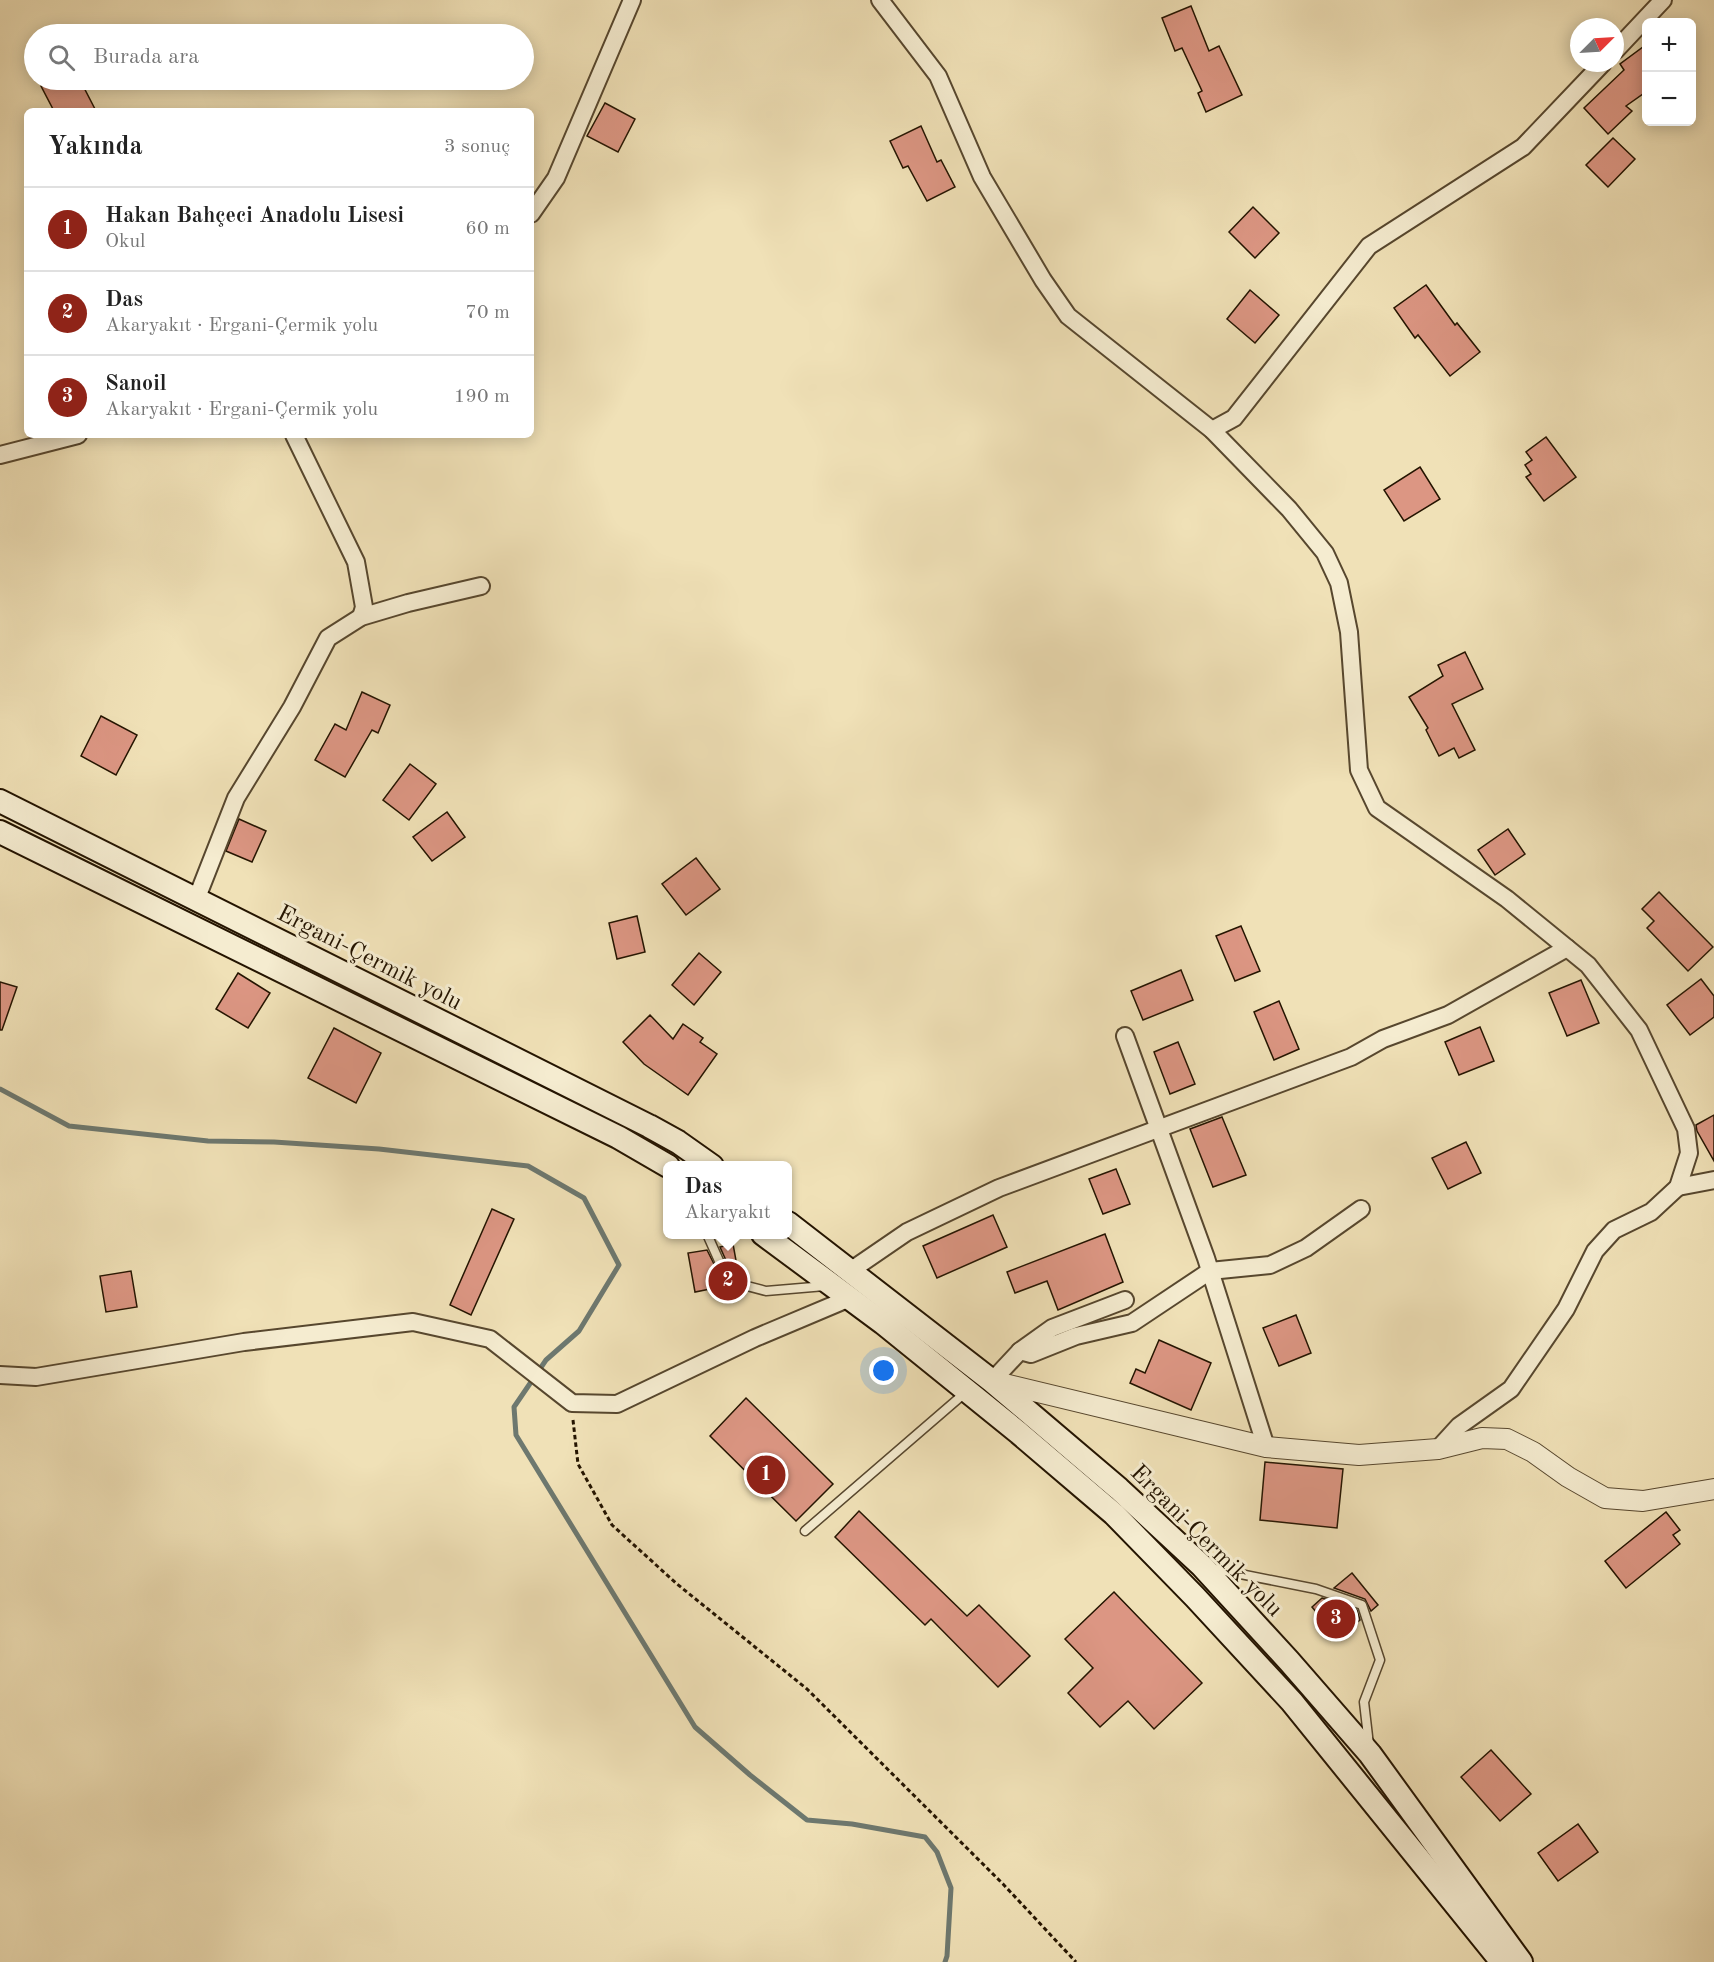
<!DOCTYPE html>
<html lang="tr">
<meta charset="utf-8">
<style>
:root{--surface:#fff;--page:#f6f6f6;--text:#222;--muted:#767676;--line:#e0e0e0;--accent:#8f2418}
body{margin:0;font-family:"Old Standard TT",serif;background:var(--page);color:var(--text)}
.controls{position:absolute;right:18px;top:18px;display:grid;overflow:hidden;border-radius:9px;box-shadow:0 3px 15px #0003}
.controls button{width:54px;height:54px;display:grid;place-items:center;padding:0;border:0;border-bottom:2px solid var(--line);background:var(--surface);color:var(--text);font:30px sans-serif}
.compass{position:absolute;left:1570px;top:18px;width:54px;height:54px;border-radius:50%;background:var(--surface);box-shadow:0 3px 15px #0003;rotate:66deg}
.you{position:absolute;left:884px;top:1371px;width:21px;height:21px;margin:-15px;border:4px solid #fff;border-radius:50%;background:#1a73e8;box-shadow:0 0 0 9px #1a73e833}
.badge{display:grid;place-items:center;width:39px;height:39px;border-radius:50%;background:var(--accent);color:#fff;font-size:20px;font-weight:700}
.pin{position:absolute;translate:-50% -50%;border:3px solid #fff;box-shadow:0 2px 6px #0006}
.popup{position:absolute;left:663px;top:1161px;width:129px;height:78px;box-sizing:border-box;display:grid;place-content:center;border-radius:9px;background:var(--surface);filter:drop-shadow(0 2px 4px #0005);font-size:20px;white-space:nowrap;color:var(--muted)}
.popup b{font-size:22px;color:var(--text)}
.popup::after{content:'';position:absolute;left:50%;top:100%;margin-left:-12px;border:12px solid transparent;border-top-color:var(--surface)}
.list{margin:0;padding:0;list-style:none}
h2{display:flex;justify-content:space-between;align-items:center;height:78px;margin:0;padding:0 24px;font-size:26px}
h2 small{font-size:20px;font-weight:400;color:var(--muted)}
.list li{display:grid;grid-template-columns:39px 1fr auto;gap:18px;align-items:center;box-sizing:border-box;height:84px;padding:0 24px;border-top:2px solid var(--line)}
.list b{display:block;font-size:22px;white-space:nowrap}
.list p{margin:0;font-size:20px;white-space:nowrap;color:var(--muted)}
.list em{font-size:20px;font-style:normal;color:var(--muted)}
.icon{flex:none;width:33px;height:33px;fill:none;stroke:currentColor;stroke-width:2;stroke-linecap:round;stroke-linejoin:round}
.map{position:relative;flex:none;width:1714px;height:1962px;overflow:hidden}
.search{position:absolute;background:var(--surface);box-shadow:0 3px 15px #0003;left:24px;top:24px;width:510px;height:66px;display:flex;align-items:center;gap:15px;box-sizing:border-box;padding:0 21px;border-radius:33px;color:var(--muted);font-size:22px}
.panel{position:absolute;background:var(--surface);box-shadow:0 3px 15px #0003;left:24px;top:108px;width:510px;height:330px;border-radius:9px}
.map>svg:first-child{display:block}
.lines{fill:none;stroke-linecap:round;stroke-linejoin:round}
.stream{stroke:#6d786f;stroke-width:5}
.building{fill:#dc9683;stroke:#241400;stroke-width:1.5}
.service-casing{stroke:#57472e;stroke-width:11}
.minor-casing{stroke:#57472e;stroke-width:20}
.tertiary-casing{stroke:#57472e;stroke-width:22}
.secondary-casing{stroke:#241400;stroke-width:26}
.path{stroke:#241400;stroke-width:3;stroke-dasharray:4.5 3;stroke-linecap:butt}
.service{stroke:#f5ecd0;stroke-width:8}
.minor{stroke:#f5ecd0;stroke-width:16}
.tertiary{stroke:#f5ecd0;stroke-width:20}
.secondary{stroke:#f5ecd0;stroke-width:22}
.labels{text-anchor:middle;stroke-width:6;stroke-linejoin:round;paint-order:stroke}
.street-label{font-size:24px;fill:#241400;stroke:#f5ecd0}
</style>
<div class="map">
<svg width="1714" height="1962" viewBox="0 0 1714 1962">
<rect width="100%" height="100%" fill="#f0e1b7"/>
<filter id="stains"><feTurbulence type="fractalNoise" baseFrequency=".00333" numOctaves="4"/><feColorMatrix values="0 0 0 0 .2 0 0 0 0 .09 0 0 0 0 .02 0 0 0 .5 -.17"/></filter>
<radialGradient id="worn" r=".72"><stop offset=".6" stop-color="#630" stop-opacity="0"/><stop offset="1" stop-color="#630" stop-opacity=".3"/></radialGradient>
<g class="lines">
<path class="stream" d="M0,1089l69,37 139,15 66,1 105,7 149,17 56,32 35,67 -40,66 -33,29 -32,47 2,28 179,292 55,48 57,45 45,4 73,13 12,15 14,36 -4,68 -2,6"/>
</g>
<g class="building">
<path d="M1191,6l18,45 10,-5 23,49 -36,17 -8,-19 4,-2 -20,-43 -7,3 -13,-33z"/>
<path d="M1647,44v47l-21,15 6,5 -24,23 -24,-26 40,-38 -4,-6z"/>
<path d="M54,80h26l16,31h-42l-13,-25z"/>
<path d="M605,103l30,16 -17,33 -31,-16z"/>
<path d="M921,126l16,36 4,-2 14,27 -28,14 -19,-35 -5,2 -13,-27z"/>
<path d="M1613,138l22,21 -27,28 -22,-22z"/>
<path d="M1253,207l26,26 -24,25 -26,-26z"/>
<path d="M1426,285l29,40 2,-2 23,29 -30,24 -32,-41 -3,3 -21,-30z"/>
<path d="M1250,290l29,25 -24,28 -28,-24z"/>
<path d="M1546,437l30,40 -32,24 -18,-24 5,-3 -6,-9 7,-5 -6,-8z"/>
<path d="M1420,467l20,32 -36,22 -20,-31z"/>
<path d="M1465,652l18,37 -31,15 23,46 -16,8 -5,-10 -15,8 -13,-26 2,-2 -19,-31 34,-21 -5,-11z"/>
<path d="M362,692l28,13 -12,28 -6,-3 -27,47 -30,-17 20,-36 11,6z"/>
<path d="M101,716l36,19 -21,40 -35,-19z"/>
<path d="M410,764l26,20 -27,36 -26,-20z"/>
<path d="M447,812l18,25 -33,24 -19,-24z"/>
<path d="M239,819l27,12 -14,31 -26,-11z"/>
<path d="M1508,829l17,25 -30,21 -17,-25z"/>
<path d="M696,858l24,31 -34,26 -24,-31z"/>
<path d="M1659,892l54,55 -25,24 -41,-43 7,-7 -12,-12z"/>
<path d="M637,916l8,36 -28,7 -8,-36z"/>
<path d="M1241,926l19,45 -25,10 -19,-45z"/>
<path d="M699,953l22,19 -27,33 -22,-20z"/>
<path d="M1181,970l12,30 -50,20 -12,-29z"/>
<path d="M238,973l32,20 -22,35 -32,-19z"/>
<path d="M1701,979l13,17v21l-24,18 -23,-30z"/>
<path d="M1581,980l18,43 -32,13 -18,-43z"/>
<path d="M0,982l17,5 -15,43h-2z"/>
<path d="M1279,1001l20,48 -25,11 -20,-48z"/>
<path d="M650,1015l23,24 10,-15 20,14 -3,4 17,12 -29,41 -44,-31 -21,-22z"/>
<path d="M1480,1027l14,34 -35,14 -14,-33z"/>
<path d="M334,1028l47,25 -25,50 -48,-25z"/>
<path d="M1178,1042l17,42 -25,10 -16,-42z"/>
<path d="M1714,1115v46l-17,-30 -1,-6z"/>
<path d="M1222,1117l24,58 -33,12 -23,-58z"/>
<path d="M1466,1142l15,31 -33,16 -16,-31z"/>
<path d="M1116,1169l14,35 -27,10 -14,-35z"/>
<path d="M492,1209l22,10 -43,96 -21,-10z"/>
<path d="M993,1215l14,32 -70,31 -14,-32z"/>
<path d="M1105,1234l18,48 -65,28 -11,-29 -32,12 -8,-21z"/>
<path d="M733,1244l6,33 -6,-1 -13,-29z"/>
<path d="M707,1250l18,36 -30,6 -7,-39z"/>
<path d="M131,1271l6,36 -31,5 -6,-36z"/>
<path d="M1296,1315l15,38 -32,13 -16,-38z"/>
<path d="M1159,1340l52,23 -20,47 -61,-27 6,-14 9,4z"/>
<path d="M746,1398l87,86 -37,37 -86,-85z"/>
<path d="M1265,1462l78,7 -6,59 -77,-8z"/>
<path d="M859,1511l108,105 12,-11 51,51 -32,31 -67,-68 -6,6 -90,-88z"/>
<path d="M1666,1512l14,18 -7,5 7,9 -54,44 -21,-27z"/>
<path d="M1352,1573l26,32 -7,6 -6,-12 -31,-11z"/>
<path d="M1114,1592l88,91 -48,46 -26,-28 -28,26 -32,-34 25,-25 -28,-29z"/>
<path d="M1322,1598l35,12 3,10 -22,18 -26,-31z"/>
<path d="M1491,1750l40,44 -31,27 -39,-44z"/>
<path d="M1578,1824l20,28 -40,29 -20,-28z"/>
</g>
<g class="lines">
<defs>
<g id="service">
<path d="M707,1234l21,47 38,10 59,-5"/>
<path d="M805,1531l161,-139"/>
<path d="M1210,1568l106,21 46,16 18,55 -16,42 5,43"/>
</g>
<g id="minor">
<path d="M880,0l58,76 44,101 61,103 25,36 144,114 77,79 36,44 14,30 10,49 10,138 18,38 130,91 81,66 51,65 47,99 3,24 -11,34 -27,25 -37,18 -19,21 -29,58 -55,80 -52,37 -21,23"/>
<path d="M1615,51l48,-51"/>
<path d="M531,214l25,-36 76,-178"/>
<path d="M1212,430l22,-12 135,-172 154,-99 80,-84"/>
<path d="M294,435l62,127 8,45 -3,10"/>
<path d="M0,455l78,-20"/>
<path d="M196,900l40,-102 56,-91 36,-69 33,-21 47,-14 73,-17"/>
<path d="M1125,1036l81,222 60,189"/>
<path d="M1678,1187l36,-7"/>
<path d="M850,1271l57,-39 92,-44 352,-131 32,-18 65,-24 119,-67"/>
<path d="M1020,1351l11,3 45,-18 56,-13 78,-52 60,-6 36,-17 55,-39"/>
<path d="M0,1375l36,2 208,-35 169,-20 77,17 82,64 45,1 138,-66 95,-40"/>
<path d="M992,1381l28,-30 32,-23 73,-28"/>
</g>
<path id="tertiary" d="M992,1381l274,66 93,8 79,-6 44,-11 25,1 26,13 35,25 37,21 38,3 71,-12"/>
<g id="secondary">
<path d="M0,801l649,325 29,16 34,24"/>
<path d="M0,832l618,305 50,29"/>
<path d="M788,1223l204,158 127,108 83,77 87,95 81,93 151,208"/>
<path d="M763,1234l120,89 136,110 95,81 81,83 97,105 210,260"/>
</g>
</defs>
<use href="#service" class="service-casing"/>
<use href="#minor" class="minor-casing"/>
<use href="#tertiary" class="tertiary-casing"/>
<use href="#secondary" class="secondary-casing"/>
<path class="path" d="M573,1420l5,44 34,61 65,59 130,105 196,195 73,78"/>
<use href="#service" class="service"/>
<use href="#minor" class="minor"/>
<use href="#tertiary" class="tertiary"/>
<use href="#secondary" class="secondary"/>
</g>
<g class="labels">
<g class="street-label">
<text transform="translate(370 957) rotate(27)" y="8">Ergani-Çermik yolu</text>
<text transform="translate(1207 1540) rotate(45)" y="8">Ergani-Çermik yolu</text>
</g>
</g>
<rect width="100%" height="100%" filter="url(#stains)"/>
<rect width="100%" height="100%" fill="url(#worn)"/>
</svg>
<div class="controls">
<button>+</button>
<button>−</button>
</div>
<svg class="compass" viewBox="-18 -18 36 36"><path d="M0-13l5 13h-10z" fill="#e53935"/><path d="M0 13l5-13h-10z" fill="#767676"/></svg>
<div class="you"></div>
<div class="pin badge" style="left:766px;top:1475px">1</div>
<div class="pin badge" style="left:728px;top:1281px">2</div>
<div class="popup"><b>Das</b>Akaryakıt</div>
<div class="pin badge" style="left:1336px;top:1619px">3</div>
<div class="search"><svg class="icon" aria-label="search" viewBox="0 0 24 24"><circle cx="10" cy="10" r="6"/><path d="M15 15l6 6"/></svg>Burada ara</div>
<section class="panel">
<h2>Yakında<small>3 sonuç</small></h2>
<ul class="list">
<li><span class="badge">1</span><div><b>Hakan Bahçeci Anadolu Lisesi</b><p>Okul</p></div><em>60 m</em></li>
<li><span class="badge">2</span><div><b>Das</b><p>Akaryakıt · Ergani-Çermik yolu</p></div><em>70 m</em></li>
<li><span class="badge">3</span><div><b>Sanoil</b><p>Akaryakıt · Ergani-Çermik yolu</p></div><em>190 m</em></li>
</ul>
</section>
</div>
